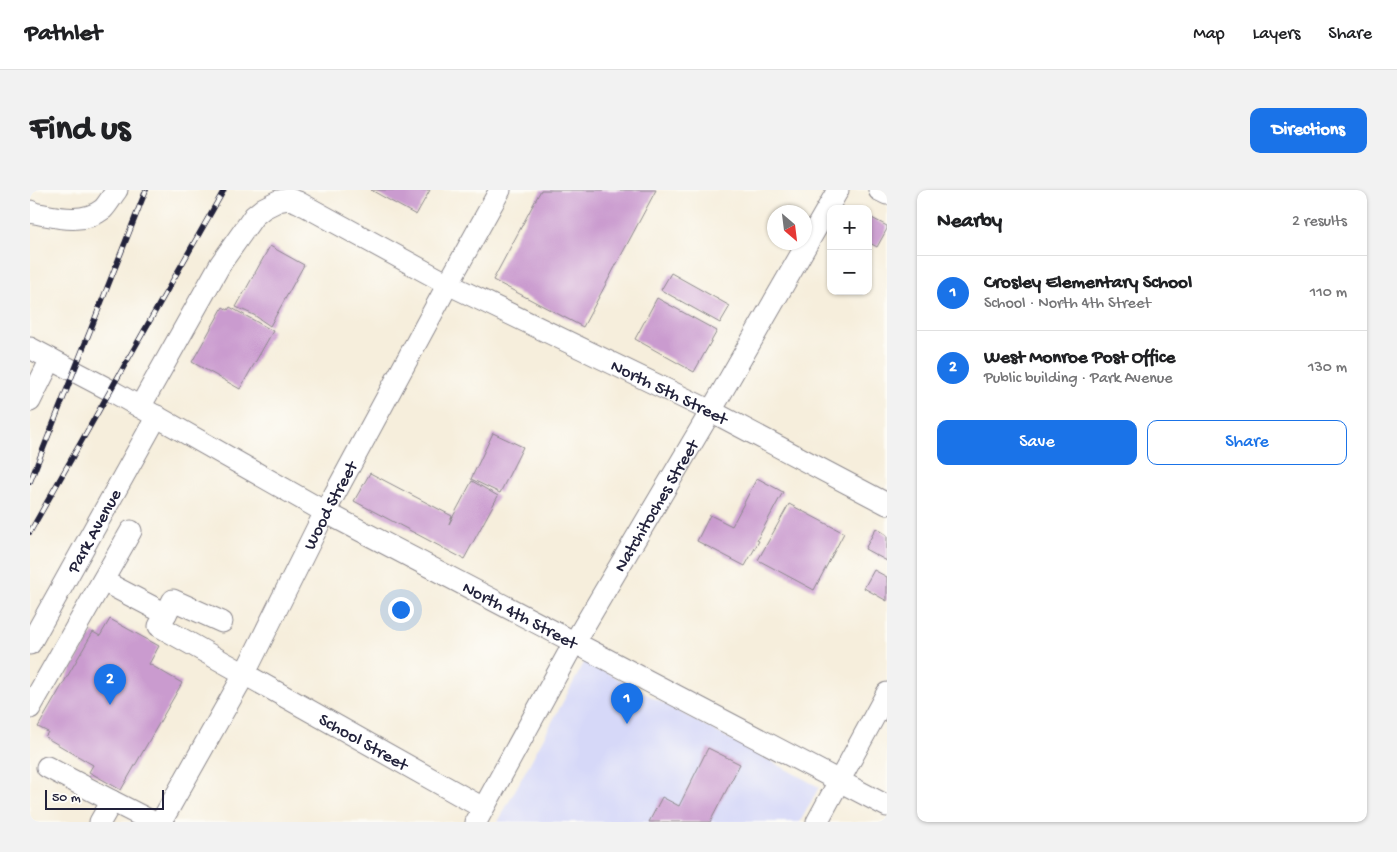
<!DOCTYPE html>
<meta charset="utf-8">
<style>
:root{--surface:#fff;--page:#f2f2f2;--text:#202124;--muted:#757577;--line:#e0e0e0;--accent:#1a73e8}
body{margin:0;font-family:"Gochi Hand",sans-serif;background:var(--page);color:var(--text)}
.controls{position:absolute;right:15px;top:15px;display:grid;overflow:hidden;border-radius:10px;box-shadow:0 1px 4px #0004}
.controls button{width:45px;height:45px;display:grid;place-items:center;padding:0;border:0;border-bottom:1px solid var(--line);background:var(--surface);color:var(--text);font:25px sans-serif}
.compass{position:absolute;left:737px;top:15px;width:45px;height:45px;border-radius:50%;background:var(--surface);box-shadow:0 1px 4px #0004;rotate:152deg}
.scale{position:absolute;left:15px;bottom:12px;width:119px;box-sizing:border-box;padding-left:5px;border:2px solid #22223b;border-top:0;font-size:14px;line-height:18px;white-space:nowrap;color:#22223b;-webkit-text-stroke:4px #fdfcf7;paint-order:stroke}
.you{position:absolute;left:370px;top:419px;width:18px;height:18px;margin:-12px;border:4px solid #fff;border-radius:50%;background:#1a73e8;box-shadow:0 0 0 8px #1a73e833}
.badge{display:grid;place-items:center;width:32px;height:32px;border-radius:50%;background:var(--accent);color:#fff;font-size:16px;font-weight:700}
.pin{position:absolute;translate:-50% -41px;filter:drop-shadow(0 1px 2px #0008)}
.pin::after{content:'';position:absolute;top:26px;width:18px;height:15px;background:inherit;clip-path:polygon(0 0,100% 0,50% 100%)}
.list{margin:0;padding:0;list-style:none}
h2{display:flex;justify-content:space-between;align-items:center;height:65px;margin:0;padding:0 20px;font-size:21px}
h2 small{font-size:16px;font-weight:400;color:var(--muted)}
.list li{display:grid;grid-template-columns:32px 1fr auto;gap:15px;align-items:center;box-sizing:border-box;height:75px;padding:0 20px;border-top:1px solid var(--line)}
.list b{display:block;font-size:19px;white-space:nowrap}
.list p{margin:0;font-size:16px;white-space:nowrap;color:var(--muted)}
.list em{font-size:16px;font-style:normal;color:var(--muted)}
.actions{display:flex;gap:10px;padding:15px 20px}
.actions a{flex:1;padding:11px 0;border:1px solid var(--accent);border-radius:10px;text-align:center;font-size:18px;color:var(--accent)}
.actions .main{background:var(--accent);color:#fff}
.map{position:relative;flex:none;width:857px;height:632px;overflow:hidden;border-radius:10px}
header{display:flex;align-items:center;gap:30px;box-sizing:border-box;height:70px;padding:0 25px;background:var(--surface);border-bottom:1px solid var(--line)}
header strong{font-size:24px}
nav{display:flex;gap:28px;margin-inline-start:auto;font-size:18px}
.intro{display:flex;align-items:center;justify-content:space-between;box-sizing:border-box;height:120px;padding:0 30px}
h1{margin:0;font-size:35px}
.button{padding:12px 22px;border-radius:10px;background:var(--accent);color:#fff;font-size:18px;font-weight:700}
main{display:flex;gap:30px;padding:0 30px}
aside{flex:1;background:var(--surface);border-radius:10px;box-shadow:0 1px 4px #0004}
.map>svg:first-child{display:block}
.built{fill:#d6d8f8}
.building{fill:#ca9bcf}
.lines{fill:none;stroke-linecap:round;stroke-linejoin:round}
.minor-casing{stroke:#8c888c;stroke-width:23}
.minor{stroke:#fff;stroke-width:21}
.rail-casing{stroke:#22223b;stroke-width:5.5}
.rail{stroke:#fdfcf7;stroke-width:4;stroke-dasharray:11;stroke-linecap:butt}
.labels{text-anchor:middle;stroke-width:4;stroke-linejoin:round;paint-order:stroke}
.street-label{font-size:18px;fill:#22223b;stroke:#fdfcf7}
</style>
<header>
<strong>Pathlet</strong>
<nav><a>Map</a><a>Layers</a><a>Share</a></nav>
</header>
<div class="intro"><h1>Find us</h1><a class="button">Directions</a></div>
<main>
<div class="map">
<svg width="857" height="632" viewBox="0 0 857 632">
<rect width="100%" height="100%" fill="#fdfcf7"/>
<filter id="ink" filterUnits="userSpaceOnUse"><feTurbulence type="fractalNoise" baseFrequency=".02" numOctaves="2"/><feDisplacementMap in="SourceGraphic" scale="10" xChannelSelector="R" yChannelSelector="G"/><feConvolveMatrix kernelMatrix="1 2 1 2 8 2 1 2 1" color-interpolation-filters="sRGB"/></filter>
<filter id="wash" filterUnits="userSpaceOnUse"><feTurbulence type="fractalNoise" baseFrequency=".0096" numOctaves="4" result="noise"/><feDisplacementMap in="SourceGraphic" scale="20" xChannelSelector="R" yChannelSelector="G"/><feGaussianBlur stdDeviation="1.12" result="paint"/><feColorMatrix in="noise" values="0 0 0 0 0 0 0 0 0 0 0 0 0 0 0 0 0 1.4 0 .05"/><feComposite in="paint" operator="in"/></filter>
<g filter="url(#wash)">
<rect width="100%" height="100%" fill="#f6eedc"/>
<path class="built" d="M555,471l234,126 -19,35h-302z"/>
<g id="blocks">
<g class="building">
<path d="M341,0h59l-14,25z"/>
<path d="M511,0h115l-73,137 -90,-47z"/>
<path d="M838,26l19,10v3l-10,18 -9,-5z"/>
<path d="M240,56l34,19 -34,61 -16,-11 -18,-8z"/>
<path d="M641,83l59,33 -10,17 -59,-33z"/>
<path d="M627,108l60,33 -23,41 -59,-33z"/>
<path d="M193,117l5,3 2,-3 43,24 -33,58 -48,-27z"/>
<path d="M463,243l30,14 -23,46 -29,-14z"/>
<path d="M340,283l82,43 -3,8 23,-43 26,15 -34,63 -110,-58z"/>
<path d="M727,288l26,14 -26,48 2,1 -14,25 -48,-25 13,-26 22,11z"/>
<path d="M759,314l55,29 -30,57 -56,-30z"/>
<path d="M846,338l11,7v26l-22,-12z"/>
<path d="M844,380l13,7v24l-23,-13z"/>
<path d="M80,429l49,27 -10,18 33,19 -61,107 -32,-18 4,-7 -48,-28 3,-5 -10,-5 55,-95 7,4z"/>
<path d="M678,558l32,16 -30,58h-61l13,-25 17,9z"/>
</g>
</g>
</g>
<g filter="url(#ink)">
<use href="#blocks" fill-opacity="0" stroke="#8c888c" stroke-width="1"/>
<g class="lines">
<defs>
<g id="minor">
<path d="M849,0l8,4"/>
<path d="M0,21l4,2c22,4 49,12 69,-4 5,-5 9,-13 14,-19"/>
<path id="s1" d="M0,158l80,42 215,122 562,294"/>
<path d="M0,211l21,-42"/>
<path id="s2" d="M110,217l81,-144 33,-47 10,-8 14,-7 11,-2 9,3 150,82 263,127 176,93"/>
<path id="s3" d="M73,391l63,33 -7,12 324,182"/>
<path d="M136,424l7,-14 49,22"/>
<path id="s4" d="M0,454l127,-228"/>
<path d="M0,518l101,-177"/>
<path d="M17,577l65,34"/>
<path d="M70,632l12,-21 41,21"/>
<path id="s5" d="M131,632l83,-147 81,-163 123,-228 52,-94"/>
<path id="s6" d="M446,632l98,-179 137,-232 127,-221"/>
<path d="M787,632l70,-129"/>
</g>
</defs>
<use href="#minor" class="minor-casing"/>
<use href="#minor" class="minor"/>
<defs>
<g id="rail">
<path d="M0,292l116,-292"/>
<path d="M0,342l194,-342"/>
</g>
</defs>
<use href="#rail" class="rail-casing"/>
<use href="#rail" class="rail"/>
</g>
</g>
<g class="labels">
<g class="street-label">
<text dy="6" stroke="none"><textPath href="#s2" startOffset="689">North 5th Street</textPath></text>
<text dy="6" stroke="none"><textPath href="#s5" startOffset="359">Wood Street</textPath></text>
<text dy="6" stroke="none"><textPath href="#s6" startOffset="364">Natchitoches Street</textPath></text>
<text dy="6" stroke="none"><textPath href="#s4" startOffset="130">Park Avenue</textPath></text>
<text dy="6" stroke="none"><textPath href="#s1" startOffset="558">North 4th Street</textPath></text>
<text dy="6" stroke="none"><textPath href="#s3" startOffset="320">School Street</textPath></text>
</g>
</g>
</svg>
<div class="controls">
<button>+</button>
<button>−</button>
</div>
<svg class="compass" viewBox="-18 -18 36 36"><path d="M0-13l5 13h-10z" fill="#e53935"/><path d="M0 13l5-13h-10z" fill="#757577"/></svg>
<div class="scale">50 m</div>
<div class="you"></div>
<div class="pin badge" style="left:597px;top:534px">1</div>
<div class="pin badge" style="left:80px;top:515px">2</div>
</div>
<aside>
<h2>Nearby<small>2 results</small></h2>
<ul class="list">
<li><span class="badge">1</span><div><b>Crosley Elementary School</b><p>School · North 4th Street</p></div><em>110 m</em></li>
<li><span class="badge">2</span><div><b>West Monroe Post Office</b><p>Public building · Park Avenue</p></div><em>130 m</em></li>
</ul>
<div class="actions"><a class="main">Save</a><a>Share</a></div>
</aside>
</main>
